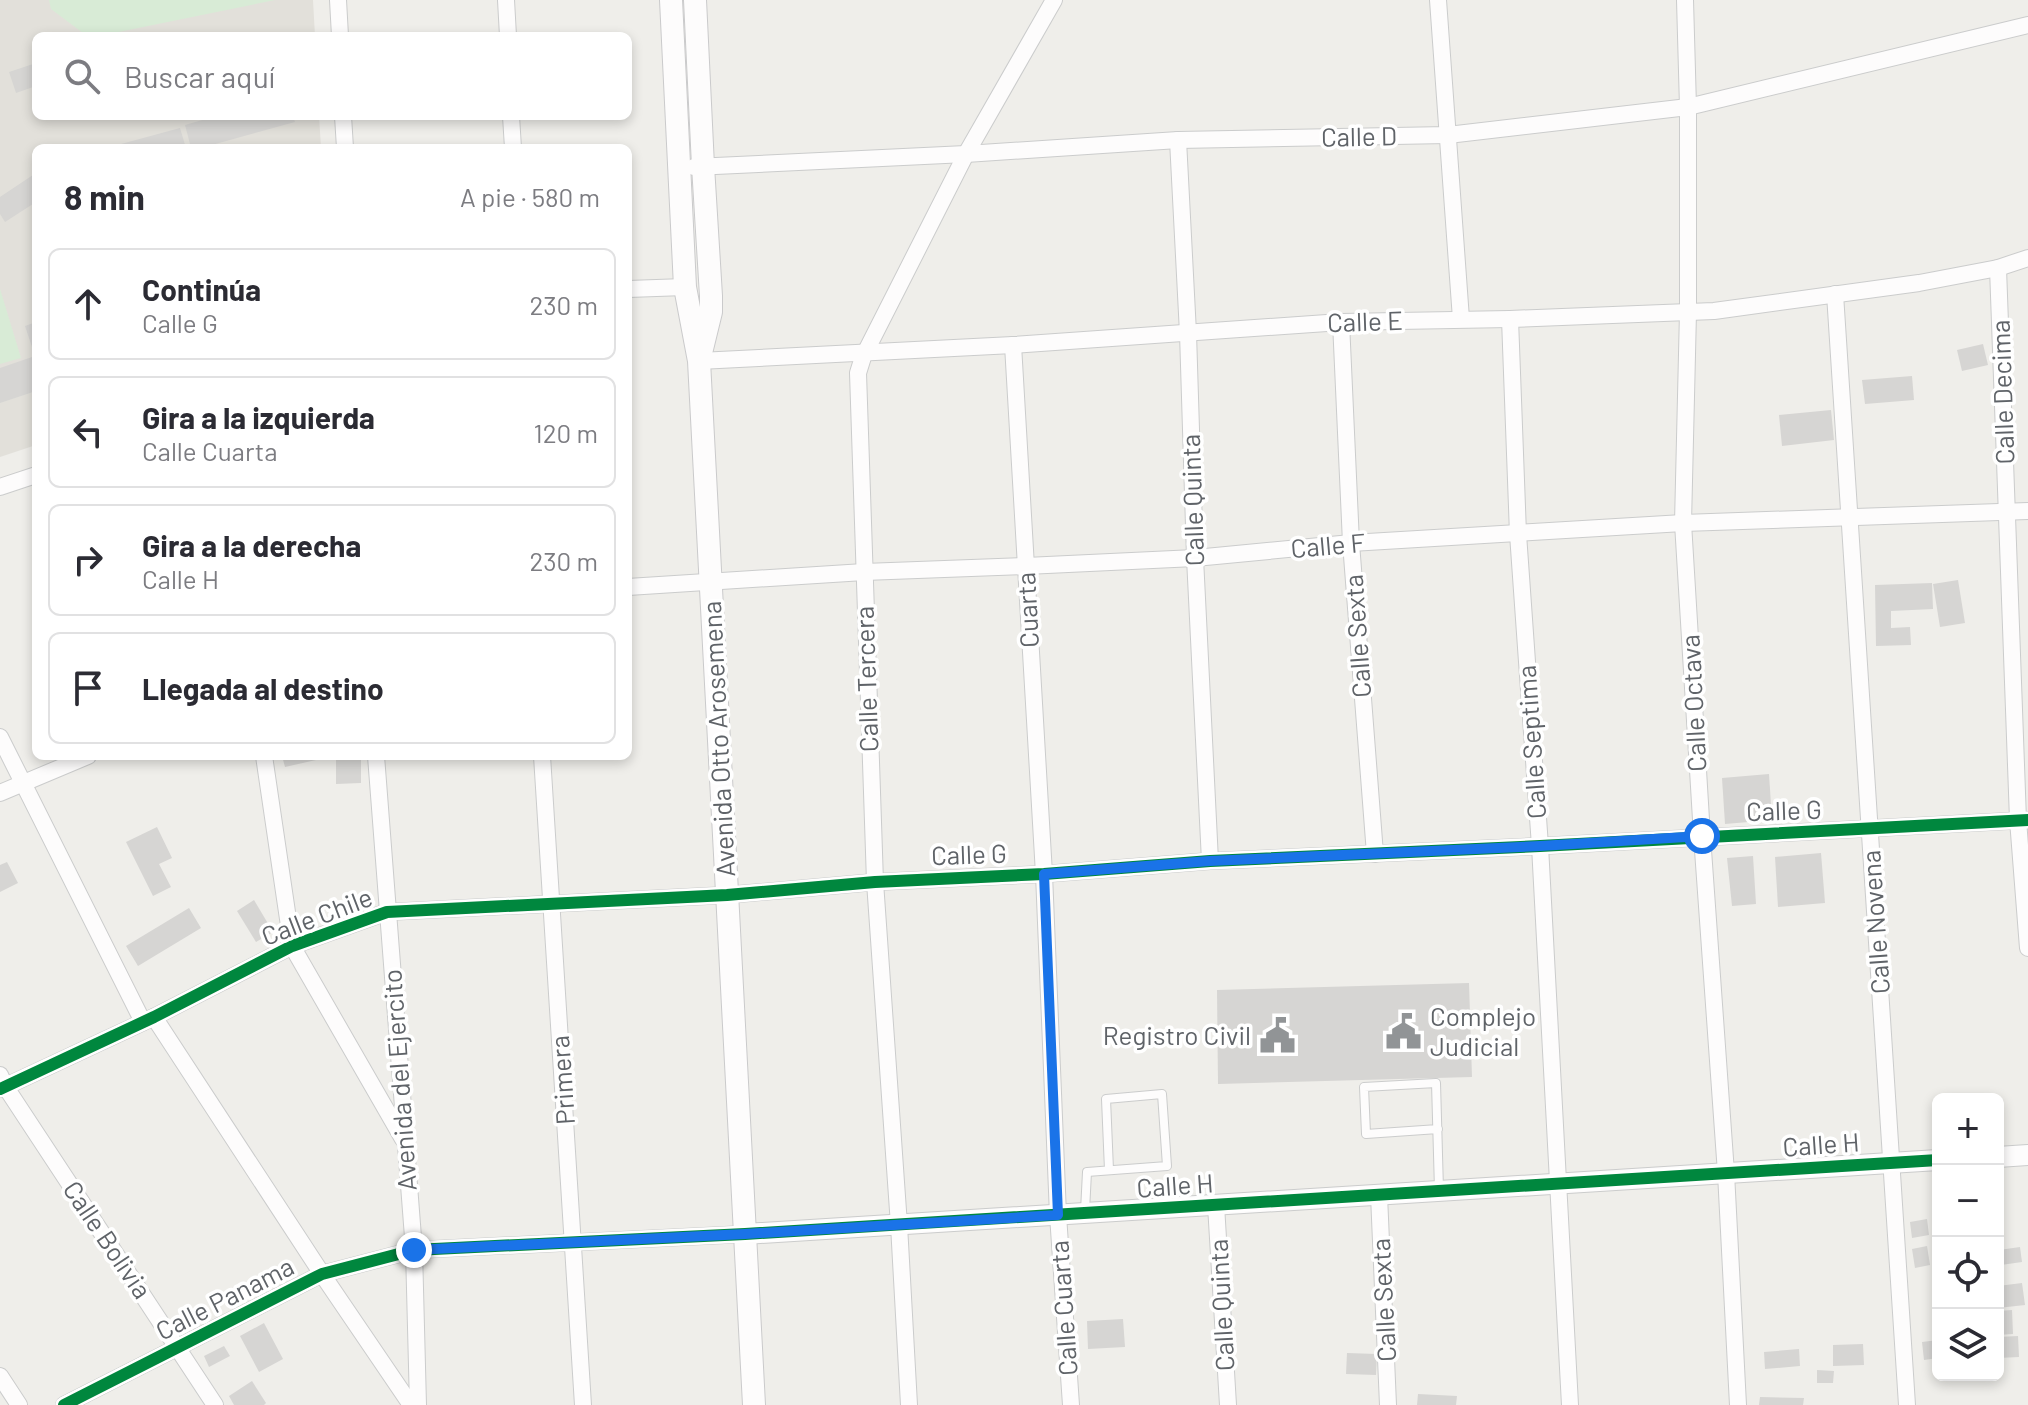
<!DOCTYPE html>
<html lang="es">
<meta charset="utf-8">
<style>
:root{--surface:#fff;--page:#f2f2f3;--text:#2b2b33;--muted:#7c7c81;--line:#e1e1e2}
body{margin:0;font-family:Barlow,sans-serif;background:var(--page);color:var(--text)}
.controls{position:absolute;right:24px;bottom:24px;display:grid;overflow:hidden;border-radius:12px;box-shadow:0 4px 12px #0003}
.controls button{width:72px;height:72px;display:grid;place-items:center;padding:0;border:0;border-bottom:2px solid var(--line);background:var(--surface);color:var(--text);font:40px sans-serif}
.stop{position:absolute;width:24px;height:24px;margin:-18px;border:6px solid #1a73e8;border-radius:50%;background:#fff}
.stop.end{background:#1a73e8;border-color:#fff;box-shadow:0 2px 8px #0008}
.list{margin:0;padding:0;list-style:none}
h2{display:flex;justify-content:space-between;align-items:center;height:104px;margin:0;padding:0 32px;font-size:34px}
h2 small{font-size:26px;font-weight:400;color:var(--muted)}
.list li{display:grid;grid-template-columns:52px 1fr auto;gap:24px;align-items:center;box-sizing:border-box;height:112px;margin:0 16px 16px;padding:0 16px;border:2px solid var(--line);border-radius:12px}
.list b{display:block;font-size:30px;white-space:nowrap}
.list p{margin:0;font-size:26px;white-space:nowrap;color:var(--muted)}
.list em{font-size:26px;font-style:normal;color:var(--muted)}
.icon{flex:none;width:44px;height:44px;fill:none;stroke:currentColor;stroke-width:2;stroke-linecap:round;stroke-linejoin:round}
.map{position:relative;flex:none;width:2028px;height:1405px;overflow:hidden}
.search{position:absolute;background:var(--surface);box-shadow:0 4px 12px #0003;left:32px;top:32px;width:600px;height:88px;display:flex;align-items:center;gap:20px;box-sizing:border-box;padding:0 28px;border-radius:12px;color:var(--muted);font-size:30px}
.panel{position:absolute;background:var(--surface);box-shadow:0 4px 12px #0003;left:32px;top:144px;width:600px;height:616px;border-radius:12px}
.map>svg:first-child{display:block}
.education{fill:#e2e0da}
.green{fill:#d8ebd6}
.building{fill:#d6d5d3}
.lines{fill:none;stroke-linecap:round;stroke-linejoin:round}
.service-casing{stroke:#cbcccc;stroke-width:10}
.minor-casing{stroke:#cbcccc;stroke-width:18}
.tertiary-casing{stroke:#cbcccc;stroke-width:22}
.secondary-casing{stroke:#cacacb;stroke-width:24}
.service{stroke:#fdfcfc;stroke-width:8}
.minor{stroke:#fdfcfc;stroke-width:16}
.tertiary{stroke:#fdfcfc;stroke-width:20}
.secondary{stroke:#fdfcfc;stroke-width:22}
.cycleway-casing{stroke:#fff;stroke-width:17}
.cycleway{stroke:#00873e;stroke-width:12}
.route{stroke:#1a73e8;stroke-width:10}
.labels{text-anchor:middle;stroke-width:7;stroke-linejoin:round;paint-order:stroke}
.street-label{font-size:26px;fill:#5f6368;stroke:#fff}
.poi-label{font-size:26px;fill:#5f6368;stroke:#fff;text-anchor:start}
</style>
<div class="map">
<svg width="2028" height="1405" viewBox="0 0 2028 1405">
<rect width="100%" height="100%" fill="#efeeea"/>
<path class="education" d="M0,0h313l2,36h-279v80h283l2,32h-285v297l-36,12z"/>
<g class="green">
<path d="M49,0h226l-176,36h-12l-36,-27z"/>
<path d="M0,289l21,69 -21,6z"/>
</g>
<g class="building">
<path d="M36,63v23l-20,7 -7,-21z"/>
<path d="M216,116h77l2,6 -94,26h-10l-6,-23z"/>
<path d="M180,128l6,20h-75l-1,-1z"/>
<path d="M36,173v29l-31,20 -5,-8v-17z"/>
<path d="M36,322v69l-36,12v-35l35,-12 -10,-30z"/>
<path d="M1983,344l5,21 -26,6 -5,-21z"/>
<path d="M1912,376l2,24 -49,4 -3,-24z"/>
<path d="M1831,410l3,30 -52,6 -3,-31z"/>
<path d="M1958,580l7,43 -25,4 -7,-43z"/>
<path d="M1932,583l1,26 -42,2v17l19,-1 1,18 -35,1 -1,-61z"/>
<path d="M282,756h34v4l-31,7z"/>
<path d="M336,756h25v27l-25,1z"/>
<path d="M1769,774l3,46 -47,4 -3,-46z"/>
<path d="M157,827l15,31 -13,6 12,23 -18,9 -27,-54z"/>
<path d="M1821,853l4,50 -47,4 -3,-50z"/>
<path d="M1753,856l3,48 -24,2 -5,-48z"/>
<path d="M7,862l11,21 -18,9v-27z"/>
<path d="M254,900l19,32 -17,10 -19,-31z"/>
<path d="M189,908l12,20 -63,38 -12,-20z"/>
<path d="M1469,983l3,94 -254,7 -1,-94z"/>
<path d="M1927,1219l2,16 -17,3 -2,-16z"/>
<path d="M1927,1246l3,19 -15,3 -3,-19z"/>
<path d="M2020,1247l2,15 -21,3 -2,-15z"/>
<path d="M2022,1283l3,22 -27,3v-22z"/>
<path d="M2012,1310l1,24 -15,1v-24z"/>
<path d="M1123,1319l2,28 -37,2 -1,-28z"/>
<path d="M264,1323l19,36 -24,13 -19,-36z"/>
<path d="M2018,1336l1,21 -21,1v-21z"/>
<path d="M1938,1340v18l-14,2 -2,-18z"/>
<path d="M1863,1344l1,21 -31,1v-21z"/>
<path d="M224,1346l6,10 -21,11 -5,-11z"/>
<path d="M1799,1349l1,17 -35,3 -1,-17z"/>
<path d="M1347,1353l30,1 -1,21 -30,-1z"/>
<path d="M1817,1370l17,1 -1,12h-16z"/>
<path d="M252,1381l14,22 -2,2h-30l-5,-9z"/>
<path d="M1418,1394l39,2 -1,9h-39z"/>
<path d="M1760,1397l44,1 -1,7h-44z"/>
</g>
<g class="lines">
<defs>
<g id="service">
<path d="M1438,1129l-72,5 -2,-47 72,-4 3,107"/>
<path d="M1085,1211l2,-39 80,-6 -5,-72 -56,5 3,71"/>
</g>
<g id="minor">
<path d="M338,0l2,36"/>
<path d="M506,0l2,36"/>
<path d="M1438,0l23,319"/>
<path d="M1685,0l3,107v205l-5,211 19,313 24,337 12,232"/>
<path d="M343,116l2,32"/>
<path d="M511,116l2,32"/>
<path d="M1178,140l10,193 7,225 15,303"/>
<path d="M694,167l272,-13 212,-14 270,-5 240,-28 340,-82"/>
<path d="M1998,268l20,552 10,128"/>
<path d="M628,289l57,-2"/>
<path d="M1835,294l72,1111"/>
<path d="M1510,319l8,215 22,312 30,559"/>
<path d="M1341,322l10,221 24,311"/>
<path d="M1013,345l31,529 14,341 13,190"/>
<path d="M699,361l314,-16 328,-23 169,-3 204,-8 205,-28 79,-15 30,-10"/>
<path d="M0,487l36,-12"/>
<path d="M628,587l236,-15 162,-6 169,-8 156,-15 332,-20 345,-12"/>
<path d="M0,737l143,285"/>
<path d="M264,756l28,190 111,193"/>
<path d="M376,756l38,494 4,155"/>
<path d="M542,756l41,649"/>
<path d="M0,793l88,-37"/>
<path d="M154,1017l168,257 89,131"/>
<path d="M0,1075l5,11 210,319"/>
<path d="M0,1089l154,-72 138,-71 95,-34 340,-17 148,-13 169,-8 166,-13 330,-15 488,-26"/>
<path d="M1379,1195l9,210"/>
<path d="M1216,1205l12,200"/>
<path d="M0,1376l19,29"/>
<path d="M64,1405l258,-131 92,-24 331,-16"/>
<path d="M909,1405l-10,-180 -24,-343 -17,-509 5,-16 103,-203 88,-154"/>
</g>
<g id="tertiary">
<path d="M1998,1157l30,-2"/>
<path d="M745,1234l1193,-74"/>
</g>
<g id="secondary">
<path d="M671,0l14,287 14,74 55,1044"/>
<path d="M695,0l8,166 8,130v16l-10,41"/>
</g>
</defs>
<use href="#service" class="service-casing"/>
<use href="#minor" class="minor-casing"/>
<use href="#tertiary" class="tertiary-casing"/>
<use href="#secondary" class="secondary-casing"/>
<use href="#service" class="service"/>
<use href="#minor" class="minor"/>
<use href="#tertiary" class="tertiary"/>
<use href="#secondary" class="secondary"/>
<defs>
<g id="cycleway">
<path d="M0,1089l154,-72 138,-71 95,-34 340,-17 148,-13 169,-8 166,-13 330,-15 488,-26"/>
<path d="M64,1405l258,-131 92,-24 331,-16 1193,-74"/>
</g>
</defs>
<use href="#cycleway" class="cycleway-casing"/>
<use href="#cycleway" class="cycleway"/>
</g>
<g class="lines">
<path class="route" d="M414,1250l331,-16 313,-19 -14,-341 166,-13 330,-15 162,-10"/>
</g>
<defs>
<symbol id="civic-bare" viewBox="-9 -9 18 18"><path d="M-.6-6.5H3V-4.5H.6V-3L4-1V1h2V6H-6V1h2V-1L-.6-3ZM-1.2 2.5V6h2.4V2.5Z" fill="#919496" stroke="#fff" stroke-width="2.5" paint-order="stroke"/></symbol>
</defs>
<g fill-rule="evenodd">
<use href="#civic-bare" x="1378" y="1006" width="51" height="51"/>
<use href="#civic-bare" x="1252" y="1010" width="51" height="51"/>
</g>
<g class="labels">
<g class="street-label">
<text transform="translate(1359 137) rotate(-1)" y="9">Calle D</text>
<text transform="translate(1365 322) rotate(-2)" y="9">Calle E</text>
<text transform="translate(2003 392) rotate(-92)" y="9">Calle Decima</text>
<text transform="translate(1193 500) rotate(-92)" y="9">Calle Quinta</text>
<text transform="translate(1328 546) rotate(-5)" y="9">Calle F</text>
<text transform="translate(1028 610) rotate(-93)" y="9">Cuarta</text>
<text transform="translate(1358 636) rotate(-94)" y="9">Calle Sexta</text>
<text transform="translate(867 679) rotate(-92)" y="9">Calle Tercera</text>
<text transform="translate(1694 703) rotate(-93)" y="9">Calle Octava</text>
<text transform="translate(719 739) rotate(-93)" y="9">Avenida Otto Arosemena</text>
<text transform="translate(1532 742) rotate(-94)" y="9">Calle Septima</text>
<text transform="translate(1784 811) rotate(-2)" y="9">Calle G</text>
<text transform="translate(969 855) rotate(-2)" y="9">Calle G</text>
<text transform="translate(317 917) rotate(-21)" y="9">Calle Chile</text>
<text transform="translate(1876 922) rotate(-94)" y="9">Calle Novena</text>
<text transform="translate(400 1080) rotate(-94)" y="9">Avenida del Ejercito</text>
<text transform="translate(563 1080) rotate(-94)" y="9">Primera</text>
<text transform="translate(1821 1145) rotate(-4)" y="9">Calle H</text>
<text transform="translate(1175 1186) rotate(-4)" y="9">Calle H</text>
<text transform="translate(107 1240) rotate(56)" y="9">Calle Bolivia</text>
<text transform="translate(225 1299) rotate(-27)" y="9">Calle Panama</text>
<text transform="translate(1384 1300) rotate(-93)" y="9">Calle Sexta</text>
<text transform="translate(1222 1305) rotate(-93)" y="9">Calle Quinta</text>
<text transform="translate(1064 1308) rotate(-94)" y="9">Calle Cuarta</text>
</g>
<g class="poi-label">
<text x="1430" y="1026">Complejo<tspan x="1430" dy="30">Judicial</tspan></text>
<text x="1251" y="1045" text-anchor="end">Registro Civil</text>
</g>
</g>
</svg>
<div class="controls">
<button>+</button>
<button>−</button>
<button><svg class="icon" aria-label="locate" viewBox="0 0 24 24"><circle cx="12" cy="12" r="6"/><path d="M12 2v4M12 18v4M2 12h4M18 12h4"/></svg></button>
<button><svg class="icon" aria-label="layers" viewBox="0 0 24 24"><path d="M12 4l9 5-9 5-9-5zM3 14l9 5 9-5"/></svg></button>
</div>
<div class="stop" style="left:1702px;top:836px"></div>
<div class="stop end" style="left:414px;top:1250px"></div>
<div class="search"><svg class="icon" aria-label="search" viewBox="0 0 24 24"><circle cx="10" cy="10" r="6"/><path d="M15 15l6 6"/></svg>Buscar aquí</div>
<section class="panel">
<h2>8 min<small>A pie · 580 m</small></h2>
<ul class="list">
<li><svg class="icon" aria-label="ahead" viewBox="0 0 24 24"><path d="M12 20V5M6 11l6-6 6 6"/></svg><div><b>Continúa</b><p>Calle G</p></div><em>230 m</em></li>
<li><svg class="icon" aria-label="left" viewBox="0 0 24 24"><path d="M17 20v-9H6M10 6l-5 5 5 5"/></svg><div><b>Gira a la izquierda</b><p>Calle Cuarta</p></div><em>120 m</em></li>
<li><svg class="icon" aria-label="right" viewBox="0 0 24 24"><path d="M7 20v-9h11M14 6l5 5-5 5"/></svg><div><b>Gira a la derecha</b><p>Calle H</p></div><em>230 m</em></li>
<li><svg class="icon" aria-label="arrive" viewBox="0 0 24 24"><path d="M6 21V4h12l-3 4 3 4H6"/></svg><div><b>Llegada al destino</b></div></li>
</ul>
</section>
</div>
